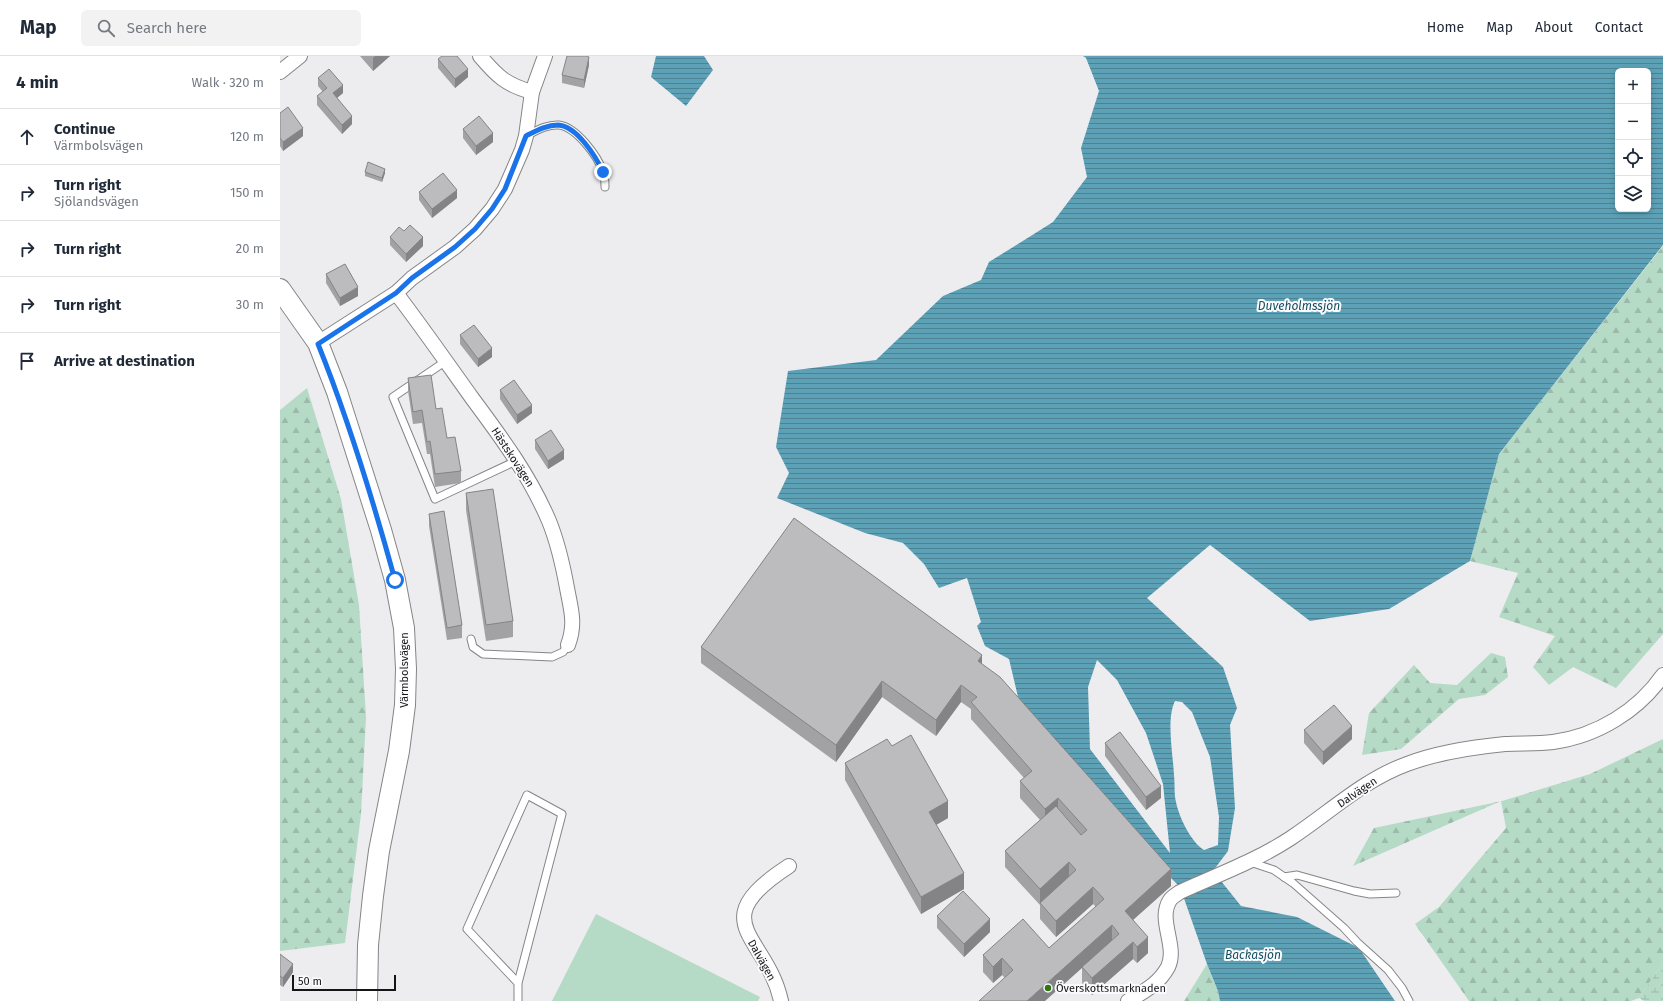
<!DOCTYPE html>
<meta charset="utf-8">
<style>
:root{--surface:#fff;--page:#f2f2f3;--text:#1f2937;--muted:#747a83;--line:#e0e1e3}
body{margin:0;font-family:"Fira Sans",sans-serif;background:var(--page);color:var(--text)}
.controls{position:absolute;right:12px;top:12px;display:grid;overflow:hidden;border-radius:6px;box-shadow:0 2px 6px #0003}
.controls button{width:36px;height:36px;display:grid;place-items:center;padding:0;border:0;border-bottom:1px solid var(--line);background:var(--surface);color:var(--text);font:20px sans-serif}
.scale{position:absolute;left:12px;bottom:10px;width:104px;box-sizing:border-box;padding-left:4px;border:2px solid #141515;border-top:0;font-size:11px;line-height:14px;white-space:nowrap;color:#141515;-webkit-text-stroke:3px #fbfbfe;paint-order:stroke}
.stop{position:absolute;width:12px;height:12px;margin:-9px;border:3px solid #1a73e8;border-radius:50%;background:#fff}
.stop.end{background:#1a73e8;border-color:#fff;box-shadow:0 1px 4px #0008}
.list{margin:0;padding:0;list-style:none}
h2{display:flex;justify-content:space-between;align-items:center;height:52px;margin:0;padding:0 16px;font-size:17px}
h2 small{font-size:13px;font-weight:400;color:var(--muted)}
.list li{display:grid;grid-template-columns:26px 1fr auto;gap:12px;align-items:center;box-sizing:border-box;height:56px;padding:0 16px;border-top:1px solid var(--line)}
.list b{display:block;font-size:15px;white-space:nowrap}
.list p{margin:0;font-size:13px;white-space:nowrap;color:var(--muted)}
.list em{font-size:13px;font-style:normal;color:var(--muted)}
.icon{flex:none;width:22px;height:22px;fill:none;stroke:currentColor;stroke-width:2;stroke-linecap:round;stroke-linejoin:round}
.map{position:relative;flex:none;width:1383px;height:945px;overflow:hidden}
header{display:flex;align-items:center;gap:24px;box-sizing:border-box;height:56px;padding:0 20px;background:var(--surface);border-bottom:1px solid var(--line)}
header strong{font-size:19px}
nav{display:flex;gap:22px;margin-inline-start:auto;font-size:14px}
.search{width:280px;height:36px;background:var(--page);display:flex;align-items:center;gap:10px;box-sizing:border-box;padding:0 14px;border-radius:6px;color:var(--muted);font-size:15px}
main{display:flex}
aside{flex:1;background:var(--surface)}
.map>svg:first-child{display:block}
.forest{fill:url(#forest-firs)}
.wetland{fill:url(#wetland-marsh)}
.garden{fill:#b5dac6}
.water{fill:url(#water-rules);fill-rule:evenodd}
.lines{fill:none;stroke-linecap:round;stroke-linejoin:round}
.lane-casing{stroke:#858588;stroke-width:9}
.street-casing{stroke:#858588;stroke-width:16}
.secondary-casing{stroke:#858588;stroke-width:22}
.lane{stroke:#fff;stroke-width:7}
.street{stroke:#fff;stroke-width:14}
.secondary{stroke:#fff;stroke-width:20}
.wall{fill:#a2a2a4}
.shaded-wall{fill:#848486}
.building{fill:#bcbcbf;stroke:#848486}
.route{stroke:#1a73e8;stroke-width:5}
.poi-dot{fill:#317515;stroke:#fbfbfe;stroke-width:1.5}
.labels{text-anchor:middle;stroke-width:4;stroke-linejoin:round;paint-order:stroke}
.street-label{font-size:11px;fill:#141515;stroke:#fbfbfe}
.poi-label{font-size:11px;fill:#141515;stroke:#fbfbfe;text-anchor:start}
.water-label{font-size:12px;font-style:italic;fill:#134e5e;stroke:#fbfbfe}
</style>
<header>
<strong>Map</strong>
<div class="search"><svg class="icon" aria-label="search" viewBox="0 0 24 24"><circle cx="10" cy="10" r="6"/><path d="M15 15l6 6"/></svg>Search here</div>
<nav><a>Home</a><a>Map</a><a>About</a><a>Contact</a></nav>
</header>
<main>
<aside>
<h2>4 min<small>Walk · 320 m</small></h2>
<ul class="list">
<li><svg class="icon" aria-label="ahead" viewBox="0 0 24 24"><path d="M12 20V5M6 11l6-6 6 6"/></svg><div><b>Continue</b><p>Värmbolsvägen</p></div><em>120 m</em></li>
<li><svg class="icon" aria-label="right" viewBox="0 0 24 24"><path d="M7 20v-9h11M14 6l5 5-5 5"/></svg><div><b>Turn right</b><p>Sjölandsvägen</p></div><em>150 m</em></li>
<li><svg class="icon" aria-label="right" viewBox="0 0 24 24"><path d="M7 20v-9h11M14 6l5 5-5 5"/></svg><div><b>Turn right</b></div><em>20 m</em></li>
<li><svg class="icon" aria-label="right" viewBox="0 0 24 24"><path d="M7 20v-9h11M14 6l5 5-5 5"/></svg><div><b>Turn right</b></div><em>30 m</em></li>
<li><svg class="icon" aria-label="arrive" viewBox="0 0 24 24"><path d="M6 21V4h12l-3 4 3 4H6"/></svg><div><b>Arrive at destination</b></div></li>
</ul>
</aside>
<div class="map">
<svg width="1383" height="945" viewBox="0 0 1383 945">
<defs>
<pattern id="forest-firs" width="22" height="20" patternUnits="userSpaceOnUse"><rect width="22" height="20" fill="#b5dac6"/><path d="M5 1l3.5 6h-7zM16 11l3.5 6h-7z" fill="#9bbaa9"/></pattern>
<pattern id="wetland-marsh" width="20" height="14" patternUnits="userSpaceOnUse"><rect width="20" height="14" fill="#b5dac6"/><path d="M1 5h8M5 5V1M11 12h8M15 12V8" fill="none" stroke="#9bbaa9"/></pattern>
<pattern id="water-rules" width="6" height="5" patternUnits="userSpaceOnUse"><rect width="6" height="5" fill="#5da1b7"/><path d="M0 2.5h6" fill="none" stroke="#4c8294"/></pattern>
</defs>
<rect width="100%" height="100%" fill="#ededf0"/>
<g class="forest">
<path d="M1383,190v388l-47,54 -43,-21 -24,18 -16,-18 22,-31 -56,-19 19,-44 -48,-12 29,-107z"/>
<path d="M27,332l34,111 18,106 7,112 -5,97 -16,129 -65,8v-541z"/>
<path d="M1211,597l14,4 3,20 -23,18 -26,4 -58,50 -39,6 7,-42 45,-48 16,18 27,2z"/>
<path d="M1383,683v227l-3,1 -21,31 -8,3h-162l-54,-77 24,-17 67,-79 -5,-27 -148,65 21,-38 128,-27 88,-27z"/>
<path d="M927,908l11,27 2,10h-36z"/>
</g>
<path class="wetland" d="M1383,910v35h-19l-5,-3 21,-31z"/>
<path class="garden" d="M316,858l164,83 -2,4h-206z"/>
<g class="water">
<path d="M376,0h48l9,14 -27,36 -35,-29z"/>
<path d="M803,0h580v189l-164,209 -29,107 -81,48 -79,12 -100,-76 -63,53 76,69 14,41 -7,17 5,83 -7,43 -15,20 28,35 56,11 62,31 36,53h-175l-2,-10 -11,-27 -27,-77 -64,-64 -32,-38 -66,-88 -9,-38 -24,-13 -8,-20 4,-4 -14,-44 -28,10 -15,-24 -21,-21 -38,-10 -88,-35 12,-25 -13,-26 12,-76 88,-11 67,-64 38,-16 8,-18 64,-40 34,-45 -6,-29 18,-57 -13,-33zM1338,15h30v138h-30zM817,604l20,20 29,53 17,51 7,69 -80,-104 -2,-62zM895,645l7,1 10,10 18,45 9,60 -1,28 -14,5c-13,-8 -25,-33 -28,-48 -2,-8 -1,-18 -2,-27 -1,-21 -8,-56 1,-74z"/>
</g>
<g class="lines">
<defs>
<g id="lane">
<path d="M246,80c10,-5 21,-12 33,-11 17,2 39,31 44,47 2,4 2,10 2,15"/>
<path d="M166,305l-53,36 42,102 81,-38"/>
<path d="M191,583l2,8 10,7 69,3 11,-5 5,-7"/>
<path d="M970,806l24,8 19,13 51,45 13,14 31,28 14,18 7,13"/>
<path d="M1004,821l13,-2 57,16 16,3 26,-1"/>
<path d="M238,945v-18l44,-169 -35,-19 -60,134 51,54"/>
</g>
<g id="street">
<path d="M200,0c17,20 26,29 52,36"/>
<path d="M0,16l20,-16"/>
<path d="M116,237c26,34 51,70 76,105 29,39 58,78 77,123 9,22 14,45 18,67 4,22 9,35 1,57"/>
<path d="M38,287l78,-50 16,-15 43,-31 20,-18 17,-20 13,-20 17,-39 4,-14 6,-44 13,-36"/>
<path d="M501,945c-14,-66 -80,-78 8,-135"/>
<path d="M848,945c15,-9 31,-17 40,-34 10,-21 -11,-47 2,-67 2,-3 7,-6 10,-8 37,-17 76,-31 111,-54 38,-25 72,-58 116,-74 29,-11 67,-17 98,-20 16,-1 32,0 48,-2 44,-6 85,-31 110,-67"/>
</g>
<path id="secondary" d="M0,233l38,54 19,49 44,138 14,50 9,48 2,41 -1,36 -6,46 -20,100 -6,45 -5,49 -1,56"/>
</defs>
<use href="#lane" class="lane-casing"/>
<use href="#street" class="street-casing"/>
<use href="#secondary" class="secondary-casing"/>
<use href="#lane" class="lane"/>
<use href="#street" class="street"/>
<use href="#secondary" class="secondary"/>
</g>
<g class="wall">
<path d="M80,0h30l-17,15z"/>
<path d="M158,3l30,18 -13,11 -17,-20z"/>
<path d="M309,9l-5,23 -22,-5v-8z"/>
<path d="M38,22l25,15 -6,5 15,26 -10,10 -25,-29v-9l6,-4 -5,-6z"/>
<path d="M0,57l23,23 -20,15 -3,-5z"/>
<path d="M183,73l30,13 -17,13 -13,-17z"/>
<path d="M85,116l20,1 -3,9 -17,-6z"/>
<path d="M139,136l38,6 -25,20 -13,-18z"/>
<path d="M124,175l19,15 -17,16 -16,-17v-8z"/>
<path d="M46,218l32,22 -18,10 -14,-23z"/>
<path d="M180,279l32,22 -14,10 -18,-23z"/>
<path d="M128,322l28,31 11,29 14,33v12l-26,4 -5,-33h-3l-5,-31 -9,1 -5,-33z"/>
<path d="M220,334l32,23 -15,11 -17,-25z"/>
<path d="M255,384l29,19 -16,10 -13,-20z"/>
<path d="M186,437l47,128v16l-27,4 -20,-131z"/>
<path d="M149,458l33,111v13l-15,2 -18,-114z"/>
<path d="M421,591l281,17 189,222 -38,34 15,33 -11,10 -4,-4 -41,36 -10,-12v-15l-77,10 -3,-3 -9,8 -10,-11v-17l66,-7 47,-41 -3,-3 -37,33 -16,-18v-14l-35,-38v-16l35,-31 -20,-22v-17l4,-3 -53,-59v-10l-10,-7 -25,34 -54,-39 -46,65 -135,-99z"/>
<path d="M1024,674l48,9 -29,26 -19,-22z"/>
<path d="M825,687l56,55 -15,12 -41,-54z"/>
<path d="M612,690l56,72 -12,7 28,64 -43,25 -76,-134v-17z"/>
<path d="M657,860l53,16 -26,25 -27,-29z"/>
<path d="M0,898l13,18 -10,15 -3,-2z"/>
</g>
<g class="shaded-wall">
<path d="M95,0h15l-17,15v-13z"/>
<path d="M309,1v8l-5,23v-8z"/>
<path d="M188,13v8l-13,11v-9z"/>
<path d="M63,29v8l-10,8v-8z"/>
<path d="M72,60v8l-10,10v-9z"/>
<path d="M23,72v8l-20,15v-9z"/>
<path d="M213,77v9l-17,13v-9z"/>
<path d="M105,113v4l-3,9v-4z"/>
<path d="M177,134v8l-25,20v-9z"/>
<path d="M143,181v9l-17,16v-8z"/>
<path d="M78,231v9l-18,10v-8z"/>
<path d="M212,292v9l-14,10v-8z"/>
<path d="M252,349v8l-15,11v-9z"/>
<path d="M284,394v9l-16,10v-8z"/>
<path d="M702,599v17l-4,-11z"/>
<path d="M602,625v16l-46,65v-17z"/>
<path d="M681,629v17l-25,34v-16z"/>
<path d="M1072,670v13l-29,26v-13z"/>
<path d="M881,730v12l-15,12v-13z"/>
<path d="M778,742v16l-13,12v-17z"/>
<path d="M668,745v17l-19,11v-17z"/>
<path d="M789,806v17l-29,24v2v-16z"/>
<path d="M891,813v17l-46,41v-16z"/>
<path d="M684,817v16l-43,25v-17z"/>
<path d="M813,831v17l-37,33v-16z"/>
<path d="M710,863v13l-26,25v-13z"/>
<path d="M832,869v17l-30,25v1l-37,33h-18z"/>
<path d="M868,881v16l-11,10v-16z"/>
<path d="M853,886v17l-41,36v-17z"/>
<path d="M722,902v17l-9,8v-16z"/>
<path d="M13,908v8l-10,15v-9z"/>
</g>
<g class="building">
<path d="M162,0h15l11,13 -13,10 -17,-20z"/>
<path d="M287,0h20l2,1 -5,23 -22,-5z"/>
<path d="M49,13l14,16 -10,8 19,23 -10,9 -25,-29 10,-8 -9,-10z"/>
<path d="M8,51l15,21 -20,14 -3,-4v-25z"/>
<path d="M199,60l14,17 -17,13 -13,-17z"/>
<path d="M88,106l17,7 -3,9 -17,-6z"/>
<path d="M163,117l14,17 -25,19 -13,-17z"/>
<path d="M130,169l13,12 -17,17 -16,-17 9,-10 5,4z"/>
<path d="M65,208l13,23 -18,11 -14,-24z"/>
<path d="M194,269l18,23 -14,11 -18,-24z"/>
<path d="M151,319l5,34 6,-1 5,30 8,-1 6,34 -26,3 -5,-33 -3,1 -5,-32 -9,2 -5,-34z"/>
<path d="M234,324l18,25 -15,10 -17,-25z"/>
<path d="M271,374l13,20 -16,11 -13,-21z"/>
<path d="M213,433l20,132 -27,4 -20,-132z"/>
<path d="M164,455l18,114 -15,3 -18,-114z"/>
<path d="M514,462l188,137 -4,6 22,16 171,192 -46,42 23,26 -11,10 -4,-5 -41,36 -10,-11 37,-33 -7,-9 -85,76h-48l34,-31 -11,-12 -9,9 -10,-12 40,-36 26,29 55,-49 -11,-12 -37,34 -16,-18 36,-33 -7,-8 -29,27 -35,-38 51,-45 25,29 6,-5 -29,-32 -13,11 -25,-28 12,-10 -61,-69 6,-5 -16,-12 -25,35 -54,-39 -46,64 -135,-98z"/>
<path d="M1054,649l18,21 -29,26 -19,-22z"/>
<path d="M840,676l41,54 -15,11 -41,-54z"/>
<path d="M631,679l37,66 -19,11 35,61 -43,24 -76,-134 42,-24 5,7z"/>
<path d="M683,835l27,28 -26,25 -27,-28z"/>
<path d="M0,898l13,10 -10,14 -3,-2z"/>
</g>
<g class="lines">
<path class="route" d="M115,524c-22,-80 -46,-159 -77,-236l78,-51 16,-15 43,-31 20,-18 17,-20 13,-20 21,-53c10,-5 20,-11 32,-11 19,1 38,32 45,47"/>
</g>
<circle class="poi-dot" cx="768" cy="932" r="4"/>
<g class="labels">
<g class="street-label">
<text transform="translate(233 401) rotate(57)" y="4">Hästskovägen</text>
<text transform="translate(124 614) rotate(-90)" y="4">Värmbolsvägen</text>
<text transform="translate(1077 736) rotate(-34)" y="4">Dalvägen</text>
<text transform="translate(482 904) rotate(61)" y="4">Dalvägen</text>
</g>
<g class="poi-label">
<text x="776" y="936">Överskottsmarknaden</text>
</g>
<g class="water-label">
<text x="1019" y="254">Duveholmssjön</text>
<text x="973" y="903">Backasjön</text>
</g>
</g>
</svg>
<div class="controls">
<button>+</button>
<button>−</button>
<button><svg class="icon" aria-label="locate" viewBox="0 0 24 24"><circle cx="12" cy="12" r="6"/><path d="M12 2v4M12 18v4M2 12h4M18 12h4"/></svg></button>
<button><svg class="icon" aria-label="layers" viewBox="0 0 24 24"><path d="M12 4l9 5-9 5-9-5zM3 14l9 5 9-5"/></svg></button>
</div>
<div class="scale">50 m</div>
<div class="stop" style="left:115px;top:524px"></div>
<div class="stop end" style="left:323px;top:116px"></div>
</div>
</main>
